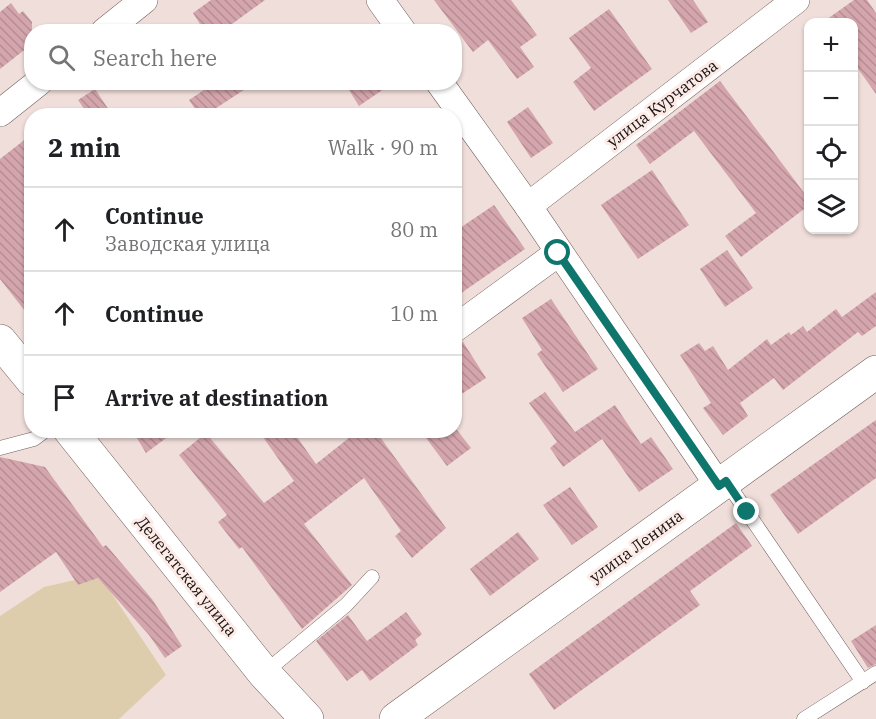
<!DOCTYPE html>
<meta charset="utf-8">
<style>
:root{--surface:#fff;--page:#f6f6f6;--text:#202124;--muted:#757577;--line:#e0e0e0}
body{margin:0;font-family:"IBM Plex Serif",serif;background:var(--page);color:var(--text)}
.controls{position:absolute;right:18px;top:18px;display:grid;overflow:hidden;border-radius:12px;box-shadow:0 2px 4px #0004}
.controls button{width:54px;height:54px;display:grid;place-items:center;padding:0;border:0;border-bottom:2px solid var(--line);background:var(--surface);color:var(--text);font:30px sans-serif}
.stop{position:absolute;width:18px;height:18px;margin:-14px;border:4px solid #0f766e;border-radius:50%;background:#fff}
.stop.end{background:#0f766e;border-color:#fff;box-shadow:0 2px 6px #0008}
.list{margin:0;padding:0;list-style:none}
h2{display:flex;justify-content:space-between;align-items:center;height:78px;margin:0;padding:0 24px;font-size:26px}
h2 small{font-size:20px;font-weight:400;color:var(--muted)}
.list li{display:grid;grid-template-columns:39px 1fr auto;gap:18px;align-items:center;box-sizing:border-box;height:84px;padding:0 24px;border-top:2px solid var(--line)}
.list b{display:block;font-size:22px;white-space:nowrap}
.list p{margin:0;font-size:20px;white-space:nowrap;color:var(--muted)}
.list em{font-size:20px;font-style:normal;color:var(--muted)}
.icon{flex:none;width:33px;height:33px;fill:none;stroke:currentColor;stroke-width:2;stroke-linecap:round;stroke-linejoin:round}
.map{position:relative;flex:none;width:876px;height:719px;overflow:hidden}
.search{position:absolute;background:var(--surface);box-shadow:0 2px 4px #0004;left:24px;top:24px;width:438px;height:66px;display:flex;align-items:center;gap:15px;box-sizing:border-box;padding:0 21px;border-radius:24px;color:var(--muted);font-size:22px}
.panel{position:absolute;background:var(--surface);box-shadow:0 2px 4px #0004;left:24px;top:108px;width:438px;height:330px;border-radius:24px}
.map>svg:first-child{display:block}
.pitch{fill:#decdad}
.building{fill:url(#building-back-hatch)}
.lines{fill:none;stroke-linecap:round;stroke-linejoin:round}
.lane-casing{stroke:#70615d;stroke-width:15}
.street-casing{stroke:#70615d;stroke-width:28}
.secondary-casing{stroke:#70615d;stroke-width:34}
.lane{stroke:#fff;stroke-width:14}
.street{stroke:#fff;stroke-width:27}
.secondary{stroke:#fff;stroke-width:33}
.route{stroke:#0f766e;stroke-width:8}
.labels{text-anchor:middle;stroke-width:6;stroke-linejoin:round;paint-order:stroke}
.street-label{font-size:16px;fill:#191412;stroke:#fdebe7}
</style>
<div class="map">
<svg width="876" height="719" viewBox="0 0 876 719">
<defs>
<pattern id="building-back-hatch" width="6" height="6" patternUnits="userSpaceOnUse" patternTransform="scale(1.5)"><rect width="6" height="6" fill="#d4a5ac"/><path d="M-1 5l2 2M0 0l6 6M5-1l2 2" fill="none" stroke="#b58d93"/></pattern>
</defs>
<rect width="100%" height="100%" fill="#f0deda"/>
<path class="pitch" d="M98,578l12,13 56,84 -47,44h-119v-103l44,-29 31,-7 3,5z"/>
<g class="building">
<path d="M211,0h54l-44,32h-16l-12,-19z"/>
<path d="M434,0h77l26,35 -17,12 14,20 -17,12 -29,-39 -15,12z"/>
<path d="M668,0h25l15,22 -17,11z"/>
<path d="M854,0h13l9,13v81l-22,-31v-41h-31z"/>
<path d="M11,3l8,11 4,-3 9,11v22l-32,25v-57z"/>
<path d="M609,9l43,60 -58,42 -21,-29 18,-14 -22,-30z"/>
<path d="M720,81l88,117v8l-67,51 -16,-21 31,-23 -62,-82 -44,33 -14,-19z"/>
<path d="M216,82h40l-52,34h-4l-11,-16z"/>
<path d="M344,82h50l-35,24z"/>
<path d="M95,89l18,27h-24l-11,-16z"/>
<path d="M528,107l25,36 -22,15 -24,-36z"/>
<path d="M32,134v186l-32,-41v-120z"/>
<path d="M652,170l37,55 -51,34 -37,-54z"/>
<path d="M494,205l31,44 -71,49v-66z"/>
<path d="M727,250l26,38 -28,19 -25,-38z"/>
<path d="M876,292v34l-14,10 -4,-4 -75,58 -9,-12 -34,25 8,13 -25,19 -20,-27 8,-5 -31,-48 19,-12 6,8 8,-5 15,24 39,-31 4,6 18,-13 2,3 12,-9 4,6 29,-23 6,8z"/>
<path d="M551,299l47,70 -35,23 -26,-38 5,-4 -20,-32z"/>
<path d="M463,342l23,36 -32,21v-54z"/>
<path d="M545,392l30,40 40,-27 26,39 10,-7 22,32 -34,23 -37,-53 -39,28 -13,-19 7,-6 -28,-39z"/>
<path d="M876,420v58l-78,56 -28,-39z"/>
<path d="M132,430h45l-31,23z"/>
<path d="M258,430h34l24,34 43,-34h16l71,98 -34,30 -17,-22 6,-5 -37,-53 -60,46 48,61 -50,44 -60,-82 -3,2 -21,-27 9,-7 -48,-60 27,-22 58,70 30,-22z"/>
<path d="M420,430h37l14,18 -24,18z"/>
<path d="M0,457l45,10 58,80 3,-2 46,54 30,47 -17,12 -16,-23 -51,-57 -20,7 -22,-33 -56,40z"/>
<path d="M570,487l28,40 -26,18 -29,-40z"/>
<path d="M736,523l16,23 -62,45 10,14 -146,105 -25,-36z"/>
<path d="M518,532l21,27 -49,37 -20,-27z"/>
<path d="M406,612l16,22 -7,6 3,5 -48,36 -8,-11 -15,11 -31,-40 32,-26 19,26z"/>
<path d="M876,625v39l-8,4 -17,-27z"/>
</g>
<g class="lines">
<defs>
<g id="lane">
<path d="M0,448l34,-9 12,-9"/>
<path d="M726,481l137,201"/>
<path d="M264,673l82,-68 26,-28"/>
<path d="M804,719l72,-46"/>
</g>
<g id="street">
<path d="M380,0l23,32"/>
<path d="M104,32l40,-32"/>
<path d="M439,82l89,124 191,280"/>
<path d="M0,113l39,-31"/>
<path d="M528,206l268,-206"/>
<path d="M454,329l104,-76"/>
</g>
<g id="secondary">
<path d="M0,341l32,39"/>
<path d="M70,430l194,243 43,46"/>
<path d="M396,719l480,-347"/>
</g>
</defs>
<use href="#lane" class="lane-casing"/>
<use href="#street" class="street-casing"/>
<use href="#secondary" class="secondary-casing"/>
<use href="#lane" class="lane"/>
<use href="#street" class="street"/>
<use href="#secondary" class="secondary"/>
</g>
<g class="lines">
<path class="route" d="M558,253l161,233 7,-5 21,31"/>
</g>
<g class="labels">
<g class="street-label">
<text transform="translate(662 103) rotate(-37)" y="6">улица Курчатова</text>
<text transform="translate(636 546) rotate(-36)" y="6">улица Ленина</text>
<text transform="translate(187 576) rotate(51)" y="6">Делегатская улица</text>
</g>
</g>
</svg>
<div class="controls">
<button>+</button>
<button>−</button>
<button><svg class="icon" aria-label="locate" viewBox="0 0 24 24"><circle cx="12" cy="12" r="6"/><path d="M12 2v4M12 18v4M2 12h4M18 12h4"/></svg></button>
<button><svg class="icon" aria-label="layers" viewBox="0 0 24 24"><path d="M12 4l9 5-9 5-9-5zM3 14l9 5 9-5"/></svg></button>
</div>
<div class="stop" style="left:558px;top:253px"></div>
<div class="stop end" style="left:747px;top:512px"></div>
<div class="search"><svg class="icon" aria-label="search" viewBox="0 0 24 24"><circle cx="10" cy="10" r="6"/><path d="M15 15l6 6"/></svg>Search here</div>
<section class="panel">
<h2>2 min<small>Walk · 90 m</small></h2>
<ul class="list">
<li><svg class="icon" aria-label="ahead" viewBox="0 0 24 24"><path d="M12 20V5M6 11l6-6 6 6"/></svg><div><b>Continue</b><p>Заводская улица</p></div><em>80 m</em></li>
<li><svg class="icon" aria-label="ahead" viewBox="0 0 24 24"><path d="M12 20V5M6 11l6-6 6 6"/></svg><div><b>Continue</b></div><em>10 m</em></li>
<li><svg class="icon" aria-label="arrive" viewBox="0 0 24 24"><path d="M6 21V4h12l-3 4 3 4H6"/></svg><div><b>Arrive at destination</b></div></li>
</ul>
</section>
</div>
